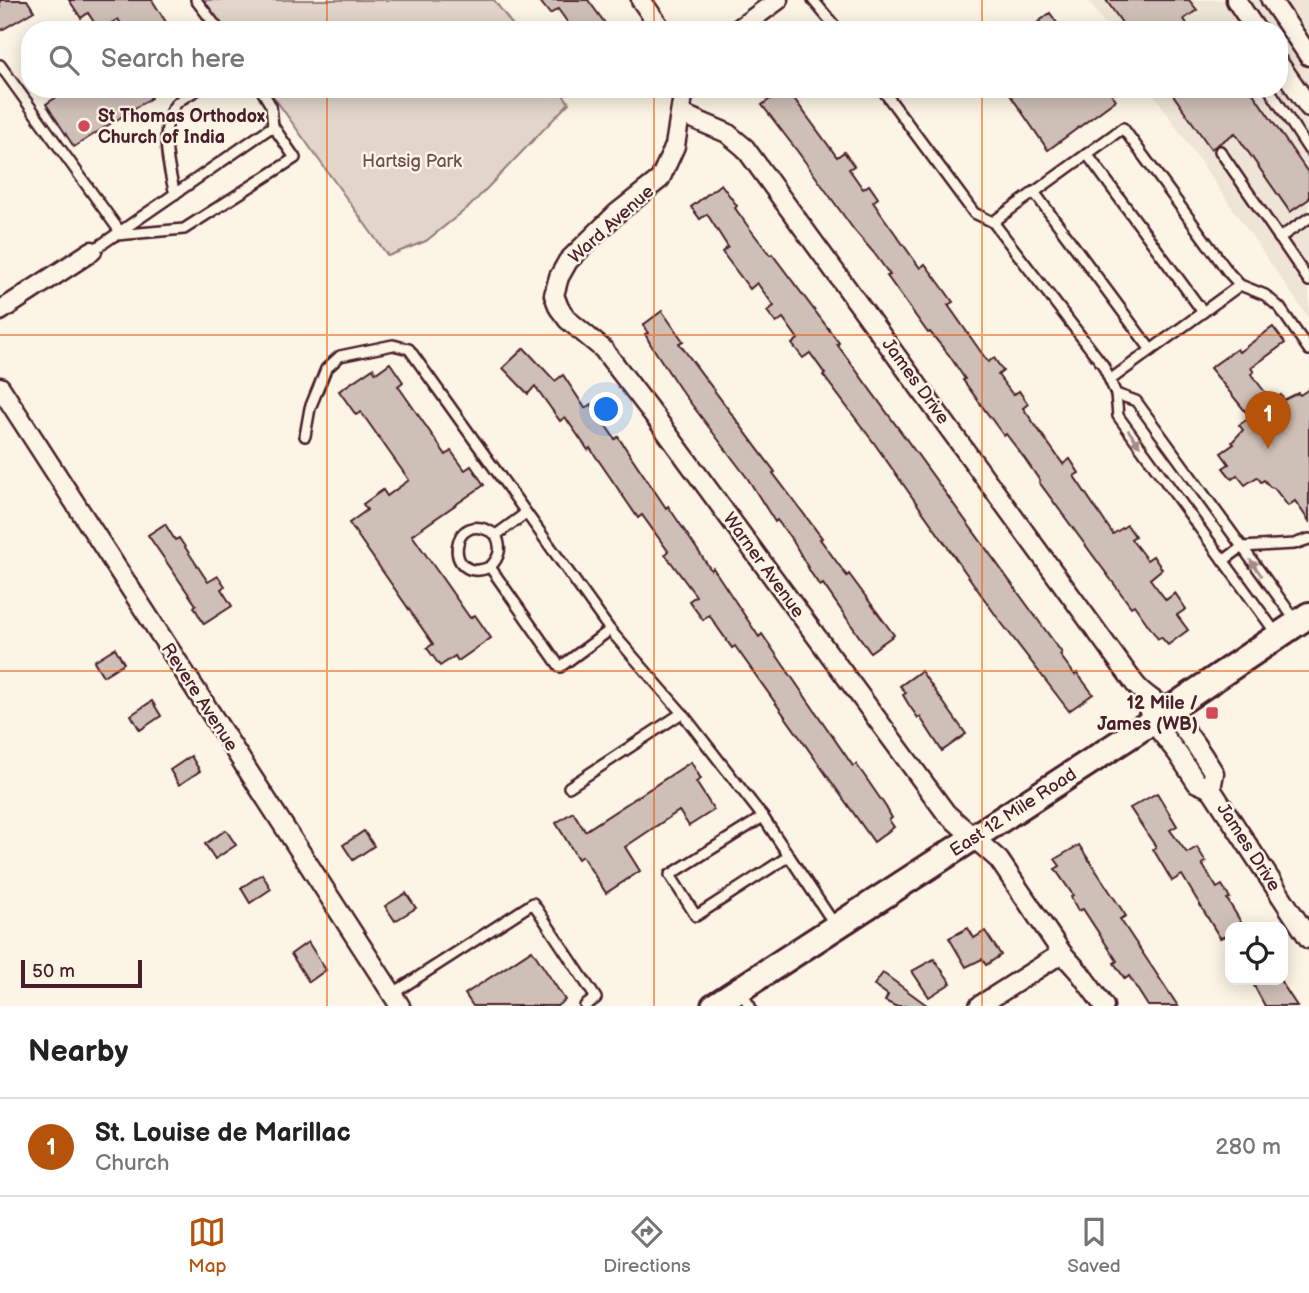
<!DOCTYPE html>
<style>
:root{--surface:#fff;--page:#f2f2f2;--text:#222;--muted:#767676;--line:#e0e0e0;--accent:#b45309}
body{margin:0;font-family:"Balsamiq Sans",sans-serif;background:var(--page);color:var(--text)}
.controls{position:absolute;right:21px;bottom:21px;display:grid;overflow:hidden;border-radius:14px;box-shadow:0 4px 18px #0003}
.controls button{width:63px;height:63px;display:grid;place-items:center;padding:0;border:0;border-bottom:2px solid var(--line);background:var(--surface);color:var(--text);font:35px sans-serif}
.scale{position:absolute;left:21px;bottom:18px;width:121px;box-sizing:border-box;padding-left:7px;border:4px solid #4a1f2b;border-top:0;font-size:19px;line-height:24px;white-space:nowrap;color:#4a1f2b;-webkit-text-stroke:5px #fcf5e5;paint-order:stroke}
.you{position:absolute;left:607px;top:410px;width:24px;height:24px;margin:-18px;border:5px solid #fff;border-radius:50%;background:#1a73e8;box-shadow:0 0 0 10px #1a73e833}
.badge{display:grid;place-items:center;width:46px;height:46px;border-radius:50%;background:var(--accent);color:#fff;font-size:23px;font-weight:700}
.pin{position:absolute;translate:-50% -58px;filter:drop-shadow(0 2px 4px #0008)}
.pin::after{content:'';position:absolute;top:37px;width:24px;height:21px;background:inherit;clip-path:polygon(0 0,100% 0,50% 100%)}
.list{margin:0;padding:0;list-style:none}
h2{display:flex;justify-content:space-between;align-items:center;height:91px;margin:0;padding:0 28px;font-size:30px}
h2 small{font-size:23px;font-weight:400;color:var(--muted)}
.list li{display:grid;grid-template-columns:46px 1fr auto;gap:21px;align-items:center;box-sizing:border-box;height:98px;padding:0 28px;border-top:2px solid var(--line)}
.list b{display:block;font-size:26px;white-space:nowrap}
.list p{margin:0;font-size:23px;white-space:nowrap;color:var(--muted)}
.list em{font-size:23px;font-style:normal;color:var(--muted)}
.icon{flex:none;width:38px;height:38px;fill:none;stroke:currentColor;stroke-width:2;stroke-linecap:round;stroke-linejoin:round}
.map{position:relative;flex:none;width:1309px;height:1006px;overflow:hidden}
.search{position:absolute;background:var(--surface);box-shadow:0 4px 18px #0003;left:21px;right:21px;top:21px;height:77px;display:flex;align-items:center;gap:18px;box-sizing:border-box;padding:0 24px;border-radius:28px;color:var(--muted);font-size:26px}
.sheet{height:189px;background:var(--surface)}
nav{display:flex;justify-content:space-around;align-items:center;box-sizing:border-box;height:98px;border-top:2px solid var(--line);background:var(--surface);font-size:19px;color:var(--muted)}
nav a{display:grid;justify-items:center;gap:4px}
nav .on{color:var(--accent)}
.map>svg:first-child{display:block}
.built{fill:#eee5d7}
.green{fill:#e2d5ca;stroke:#967a7a;stroke-width:2}
.building{fill:#cfc0b7;stroke:#4a1f2b;stroke-width:2}
.lines{fill:none;stroke-linecap:round;stroke-linejoin:round}
.service-casing{stroke:#4a1f2b;stroke-width:14}
.minor-casing{stroke:#4a1f2b;stroke-width:23}
.secondary-casing{stroke:#4a1f2b;stroke-width:30}
.service{stroke:#fcf5e5;stroke-width:9}
.minor{stroke:#fcf5e5;stroke-width:18}
.secondary{stroke:#fcf5e5;stroke-width:24}
.oneway{fill:#a38a88}
.grid{fill:none;stroke:#e8590c;stroke-width:2;stroke-opacity:0.55}
.poi-dot{fill:#d1495b;stroke:#fcf5e5;stroke-width:2.5}
.labels{text-anchor:middle;stroke-width:5;stroke-linejoin:round;paint-order:stroke}
.poi-label{font-size:18px;font-weight:bold;fill:#4a1f2b;stroke:#fcf5e5;text-anchor:start}
.park-label{font-size:18px;fill:#704c53;stroke:#fcf5e5}
.street-label{font-size:18px;fill:#4a1f2b;stroke:#fcf5e5}
</style>
<div class="map">
<svg width="1309" height="1006" viewBox="0 0 1309 1006">
<rect width="100%" height="100%" fill="#fcf5e5"/>
<filter id="ink" filterUnits="userSpaceOnUse"><feTurbulence type="fractalNoise" baseFrequency=".0143" numOctaves="2"/><feDisplacementMap in="SourceGraphic" scale="14" xChannelSelector="R" yChannelSelector="G"/><feConvolveMatrix kernelMatrix="1 2 1 2 8 2 1 2 1" color-interpolation-filters="sRGB"/></filter>
<g filter="url(#ink)">
<path class="built" d="M1088,0h221v319l-159,-230h129v-59h-170z"/>
<g class="green">
<path d="M204,0h290l22,30h-291z"/>
<path d="M268,89h291l10,14 -99,103 -44,35 -38,15z"/>
</g>
<g class="building">
<path d="M0,0h27l7,11 -34,20z"/>
<path d="M69,0h83l19,30h-46l-7,-11 -19,11 -11,-17 -7,5z"/>
<path d="M539,0h49l22,30h-37l-15,-21 -8,5z"/>
<path d="M1106,0h83l8,10 -13,9 7,11h-64z"/>
<path d="M1050,13l12,17h-34z"/>
<path d="M69,89h77l5,9 -77,49 -28,-43z"/>
<path d="M784,89h3l50,68 7,-5 10,14 -5,3 14,20 6,-4 9,13 -5,4 11,16 36,50 5,-4 18,24 10,14 -5,3 40,57 6,-4 9,13 -5,4 15,20 6,-4 9,13 -5,4 40,56 7,-5 9,14 -5,3 39,58 14,-9 8,11 -4,3 16,21 6,-4 9,13 -12,10 16,21 9,-7 11,16 -9,6 11,15 -20,15 -7,-8 -3,2 -24,-34 -3,2 -92,-125 1,-1 -15,-22 -19,-25 -2,2 -41,-56 2,-1 -16,-24 -19,-23 -2,1 -41,-57 3,-1 -16,-22 -20,-23 -56,-78 -36,-47z"/>
<path d="M1006,89h102l8,11 -68,50z"/>
<path d="M1169,89h81l59,85v25l-19,13 -55,-79 -24,16z"/>
<path d="M721,184l16,22 -2,2 12,17 23,30 2,-1 67,89 -2,1 225,309 -2,2 15,20 2,-2 16,21 -24,17 -72,-94 -123,-174 -51,-68 2,-1 -15,-21 -7,5 -11,-14 6,-5 -15,-21 -7,5 -9,-12 7,-5 -17,-23 -7,6 -28,-37 6,-5 -21,-33 -7,5 -9,-12z"/>
<path d="M662,311l21,30 -4,2 96,129 -2,1 49,65 -2,1 27,37 2,-2 45,61 -24,17 -47,-68 -3,2 -9,-13 -18,-32 -16,-21 -2,2 -27,-43 -68,-90 -29,-44 -6,-11 3,-1 -5,-8z"/>
<path d="M1273,327l12,16 -34,25 3,4 -3,2 21,27 9,-6 3,5 14,-7 2,2 9,-6v132l-14,-20 -7,5 -14,-18 -4,-1 -6,-7 -3,2 -4,-5 -12,8 -8,-10 -5,4 -9,-11 6,-4 -8,-11 13,-9 -2,-2 11,-12 -4,-5 11,-8 -40,-49 27,-19 2,3z"/>
<path d="M524,348l31,33 8,-6 22,33 6,-4 24,35 3,-2 48,71 2,-2 43,64 2,-2 46,69 3,-3 91,132 3,-2 8,11 22,32 6,11 -3,2 5,7 -20,15 -139,-196 -3,2 -23,-33 -6,5 -14,-19 7,-5 -31,-42 3,-3 -26,-36 -4,3 -48,-70 -2,2 -23,-33 -5,4 -25,-35 -7,8 -25,-26z"/>
<path d="M390,363l13,19 -5,4 48,69 5,-4 14,19 6,-4 13,19 -72,50 58,83 5,-3 16,23 -33,23 -3,-5 -15,10 -13,-18 6,-4 -84,-121 18,-13 -4,-6 20,-14 4,6 22,-16 -48,-68 -5,3 -17,-24 34,-23 3,5z"/>
<path d="M165,524l10,16 4,-2 29,44 10,-6 7,10 -4,3 11,17 -28,18 -10,-17 2,-2 -48,-70z"/>
<path d="M115,648l9,15 -21,13 -9,-15z"/>
<path d="M921,671l45,63 -24,17 -22,-34 -2,1 -9,-13 -6,-10 3,-2 -6,-7z"/>
<path d="M152,701l9,15 -21,14 -9,-15z"/>
<path d="M191,756l9,15 -21,14 -9,-15z"/>
<path d="M691,762l10,17 -5,3 18,28 -25,16 -10,-15 -54,36 15,24 -34,22 -24,-37 -4,3 -22,-36 17,-11 12,19z"/>
<path d="M1157,793l20,33 -7,4 17,23 10,-6 9,15 -4,2 15,24 5,-3 8,13 -3,1 17,28h-14v8l-10,3 -38,-63 -10,6 -19,-32 3,-2 -26,-39z"/>
<path d="M226,830l10,15 -21,14 -10,-15z"/>
<path d="M364,831l10,15 -21,14 -10,-15z"/>
<path d="M1079,845l47,71 -6,3 58,87h-30l-19,-30 -4,3 -11,-16 3,-2 -34,-52 -5,2 -7,-14 2,-2 -18,-26 5,-3 -5,-7z"/>
<path d="M262,874l9,15 -21,14 -9,-15z"/>
<path d="M406,893l10,15 -21,13 -10,-15z"/>
<path d="M968,928l6,10 11,-7 16,24 -15,10 -4,-6 -16,8 -17,-29z"/>
<path d="M308,942l18,28 -17,12 -18,-28z"/>
<path d="M532,950l33,50 -8,6h-84l-8,-12z"/>
<path d="M934,959l17,24 -22,14 -17,-26z"/>
<path d="M883,973l45,33h-33l-10,-5 3,-6 -14,-10z"/>
<path d="M1251,980h29l17,26h-32z"/>
</g>
<g class="lines">
<defs>
<g id="service">
<path d="M196,0l23,30"/>
<path d="M813,0l25,30"/>
<path d="M0,65l121,168"/>
<path d="M261,89l10,17 2,20"/>
<path d="M882,89l92,124 19,9"/>
<path d="M1269,89l40,61"/>
<path d="M1220,151l89,130"/>
<path d="M1087,154l116,158"/>
<path d="M1034,192l117,158"/>
<path d="M175,194c-6,-23 -17,-70 1,-90 5,-6 17,-11 23,-15"/>
<path d="M1279,238l30,-20"/>
<path d="M92,251l181,-125 22,32 -111,71 -67,6"/>
<path d="M1110,380l130,-95"/>
<path d="M1116,394l-13,-29 -110,-143 130,-94 106,145 11,12 25,10 15,13 29,42"/>
<path d="M305,436l5,-28 16,-39 14,-13 53,-11 16,4 201,281 72,83 81,104 72,108"/>
<path d="M526,513l-30,22c6,13 4,22 -6,32l70,100 50,-37"/>
<path d="M1223,561l19,-14 52,-3 15,-5"/>
<path d="M490,567c-48,20 -41,-64 6,-32"/>
<path d="M1276,633l-158,-217 -2,-22 20,7 160,220"/>
<path d="M569,787l113,-74"/>
<path d="M763,817l-93,58 26,41 93,-60"/>
<path d="M740,991l10,15"/>
<path d="M392,994l141,-91 63,95 -11,8"/>
</g>
<g id="minor">
<path d="M641,0l21,30"/>
<path d="M1236,0l20,30"/>
<path d="M1271,0l38,56"/>
<path d="M737,30l41,-30"/>
<path d="M1279,64l30,43"/>
<path d="M684,89l-9,57 -15,33 -43,34 -49,48 -9,16 -5,18 5,13 9,12 35,29 53,69 290,395 53,47 63,93 18,20 24,33"/>
<path d="M682,114l45,19 18,15 390,536c10,13 24,18 35,29 17,18 31,39 44,60l-3,16 -14,-6 -19,-29 -26,-33 -8,-27"/>
<path d="M0,311l92,-60"/>
<path d="M0,387l400,619"/>
<path d="M1211,789l98,150"/>
<path d="M979,1006l83,-53"/>
</g>
<path id="secondary" d="M714,1006l428,-278 167,-113"/>
</defs>
<use href="#service" class="service-casing"/>
<use href="#minor" class="minor-casing"/>
<use href="#secondary" class="secondary-casing"/>
<use href="#service" class="service"/>
<use href="#minor" class="minor"/>
<use href="#secondary" class="secondary"/>
</g>
<defs><path id="oneway-solid" d="M-6-.8H1V-3.2L6.5 0L1 3.2V.8H-6Z" transform="scale(1.75)"/></defs>
<g class="oneway">
<use href="#oneway-solid" transform="translate(1134 438) rotate(54)"/>
<use href="#oneway-solid" transform="translate(1256 568) rotate(-126)"/>
</g>
</g>
<path class="grid" d="M327,0v30M654,0v30M982,0v30M327,89v917M654,89v917M982,89v917M0,335h1309M0,671h1309"/>
<g class="poi-dot">
<circle cx="84" cy="126" r="7"/>
<rect x="1205" y="706" width="14" height="14" rx="3.5"/>
</g>
<g class="labels">
<g class="poi-label">
<text x="98" y="122">St Thomas Orthodox<tspan x="98" dy="21">Church of India</tspan></text>
<text x="1198" y="709" text-anchor="end">12 Mile /<tspan x="1198" dy="21">James (WB)</tspan></text>
</g>
<g class="park-label">
<text x="412" y="167">Hartsig Park</text>
</g>
<g class="street-label">
<text transform="translate(611 224) rotate(-42)" y="6">Ward Avenue</text>
<text transform="translate(916 381) rotate(54)" y="6">James Drive</text>
<text transform="translate(764 565) rotate(54)" y="6">Warner Avenue</text>
<text transform="translate(200 697) rotate(57)" y="6">Revere Avenue</text>
<text transform="translate(1013 812) rotate(-33)" y="6">East 12 Mile Road</text>
<text transform="translate(1249 847) rotate(57)" y="6">James Drive</text>
</g>
</g>
</svg>
<div class="controls">
<button><svg class="icon" aria-label="locate" viewBox="0 0 24 24"><circle cx="12" cy="12" r="6"/><path d="M12 2v4M12 18v4M2 12h4M18 12h4"/></svg></button>
</div>
<div class="scale">50 m</div>
<div class="you"></div>
<div class="pin badge" style="left:1268px;top:449px">1</div>
<div class="search"><svg class="icon" aria-label="search" viewBox="0 0 24 24"><circle cx="10" cy="10" r="6"/><path d="M15 15l6 6"/></svg>Search here</div>
</div>
<section class="sheet">
<h2>Nearby<small></small></h2>
<ul class="list">
<li><span class="badge">1</span><div><b>St. Louise de Marillac</b><p>Church</p></div><em>280 m</em></li>
</ul>
</section>
<nav>
<a class="on"><svg class="icon" aria-label="map" viewBox="0 0 24 24"><path d="M3 6l6-2 6 2 6-2v14l-6 2-6-2-6 2zM9 4v14M15 6v14"/></svg>Map</a>
<a><svg class="icon" aria-label="directions" viewBox="0 0 24 24"><path d="M12 3l9 9-9 9-9-9zM9 14v-3h6M13 9l2 2-2 2"/></svg>Directions</a>
<a><svg class="icon" aria-label="saved" viewBox="0 0 24 24"><path d="M7 4h10v16l-5-4-5 4z"/></svg>Saved</a>
</nav>
